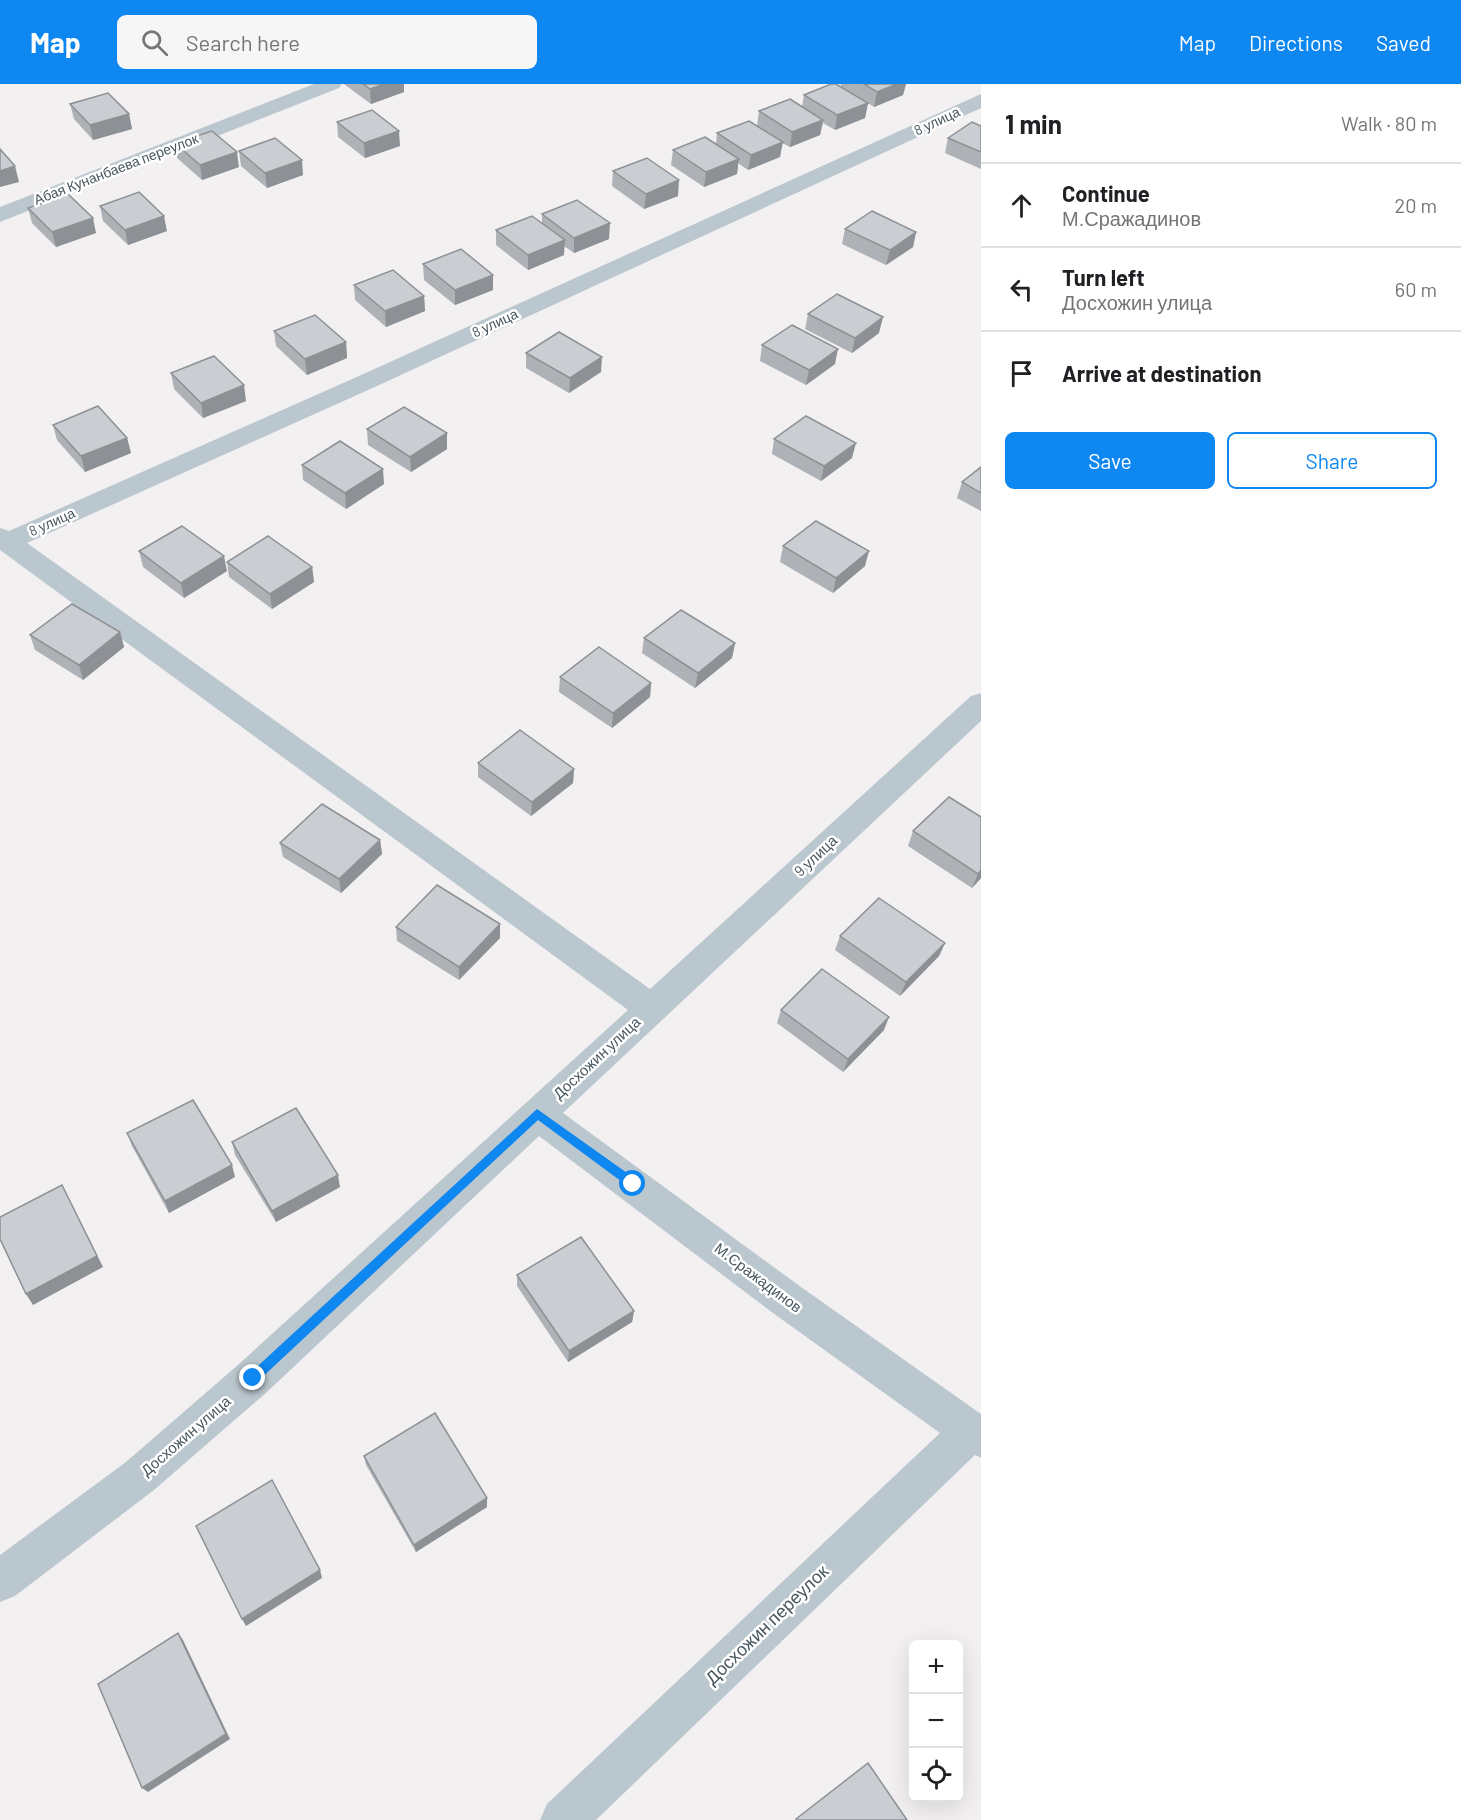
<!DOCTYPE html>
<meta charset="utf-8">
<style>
:root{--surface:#fff;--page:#f6f6f6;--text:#202124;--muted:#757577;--line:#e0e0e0;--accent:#0e87f0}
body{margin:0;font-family:Barlow,sans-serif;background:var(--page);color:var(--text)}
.controls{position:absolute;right:18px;bottom:18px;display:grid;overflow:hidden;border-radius:9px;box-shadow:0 6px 24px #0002}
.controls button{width:54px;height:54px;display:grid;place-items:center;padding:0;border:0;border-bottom:2px solid var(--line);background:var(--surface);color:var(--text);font:30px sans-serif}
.stop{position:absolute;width:18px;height:18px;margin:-14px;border:4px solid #0e87f0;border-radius:50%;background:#fff}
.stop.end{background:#0e87f0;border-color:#fff;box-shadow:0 2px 6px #0008}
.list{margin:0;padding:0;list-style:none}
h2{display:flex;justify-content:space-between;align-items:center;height:78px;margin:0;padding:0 24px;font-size:26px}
h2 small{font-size:20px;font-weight:400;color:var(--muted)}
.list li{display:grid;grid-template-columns:39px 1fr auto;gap:18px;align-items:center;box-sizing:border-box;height:84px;padding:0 24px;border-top:2px solid var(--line)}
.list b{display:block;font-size:22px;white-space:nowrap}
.list p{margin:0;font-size:20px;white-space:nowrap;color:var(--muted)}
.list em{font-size:20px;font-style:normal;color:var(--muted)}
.actions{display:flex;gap:12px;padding:18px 24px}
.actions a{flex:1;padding:14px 0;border:2px solid var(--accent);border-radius:9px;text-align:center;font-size:21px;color:var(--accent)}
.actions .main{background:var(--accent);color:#fff}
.icon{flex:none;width:33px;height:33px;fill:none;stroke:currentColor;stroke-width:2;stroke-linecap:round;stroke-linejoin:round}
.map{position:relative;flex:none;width:981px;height:1736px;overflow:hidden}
header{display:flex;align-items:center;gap:36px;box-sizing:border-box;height:84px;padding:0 30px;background:var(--accent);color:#fff}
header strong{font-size:28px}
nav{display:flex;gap:33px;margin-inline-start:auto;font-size:21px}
.search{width:420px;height:54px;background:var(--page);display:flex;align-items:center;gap:15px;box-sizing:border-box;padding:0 21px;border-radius:9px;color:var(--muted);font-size:22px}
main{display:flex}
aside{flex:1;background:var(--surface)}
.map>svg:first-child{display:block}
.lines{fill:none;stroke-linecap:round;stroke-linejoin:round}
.minor{fill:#bbc7ce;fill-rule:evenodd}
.wall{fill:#aeb1b5}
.shaded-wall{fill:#8d9094}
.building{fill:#caced3;stroke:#8d9094;stroke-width:1.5}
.route{fill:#0e87f0}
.labels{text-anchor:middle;stroke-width:5;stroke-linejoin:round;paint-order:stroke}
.far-street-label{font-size:14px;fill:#47565f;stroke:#fff}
.street-label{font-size:15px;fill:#47565f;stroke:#fff}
.near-street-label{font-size:18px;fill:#47565f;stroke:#fff}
</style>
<header>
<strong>Map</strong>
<div class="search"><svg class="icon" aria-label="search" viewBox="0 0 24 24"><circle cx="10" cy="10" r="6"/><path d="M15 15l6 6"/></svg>Search here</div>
<nav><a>Map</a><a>Directions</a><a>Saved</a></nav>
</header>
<main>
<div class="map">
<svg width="981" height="1736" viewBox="0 0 981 1736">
<rect width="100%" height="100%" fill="#f3f0f1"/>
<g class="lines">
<g class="minor">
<path d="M314,0h28l-3,4 -339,134v-15z"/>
<path d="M981,10v14l-604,278 -350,157 623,446 321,-293 10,-3v28l-418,392 238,174 180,127v44l-6,-3 -379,365h-56l7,-16 393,-371 -167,-120 -234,-177 -272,256 -113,98 -139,106 -15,6v-47l126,-93 113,-98 389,-354 -628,-460v-22l9,3 350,-155z"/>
</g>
</g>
<g class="wall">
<path d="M344,0h60v8l-33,12z"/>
<path d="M841,0h65l-3,11 -29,12 -6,-4 -3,15 -30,12 -12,-7 -3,12 -30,12 -8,-4 -2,14 -32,13 -10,-7 -1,11 -33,13 -33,-22 2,-15 43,-6 1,-11 40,-7 2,-15 43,-4 2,-12 37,-8z"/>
<path d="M70,20l59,10 3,15 -39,11 -19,-21z"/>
<path d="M337,38l63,24 -35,12 -27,-21z"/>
<path d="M981,42v43l-36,-16 3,-15z"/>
<path d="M175,59l64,24 -37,13 -25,-22z"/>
<path d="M239,67l64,24 -36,13 -26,-22z"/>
<path d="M613,87l65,25 -34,13 -32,-23z"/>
<path d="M100,122l67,25 -39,14 -25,-24z"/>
<path d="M28,124l68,25 -40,14 -24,-24z"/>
<path d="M542,130l67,25 -35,14 -10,-7v9l-36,15 -32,-25v-15l46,-7z"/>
<path d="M845,145l71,3 -3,15 -27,18 -44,-21z"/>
<path d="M423,180l70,11v15l-38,15 -31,-25z"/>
<path d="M354,201l70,11 1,15 -39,16 -31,-27z"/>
<path d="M808,230l71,19 -27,20 -47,-24z"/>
<path d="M274,247l72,11 1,16 -40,17 -31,-29z"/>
<path d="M762,261l73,19 -29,21 -46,-24z"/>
<path d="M526,269l75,19 -32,21 -43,-25z"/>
<path d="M171,289l75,28 -43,17 -29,-29z"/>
<path d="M53,341l74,13 4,15 -46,19 -28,-32z"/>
<path d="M367,345l80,20 -36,23 -43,-27z"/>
<path d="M774,355l78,19 -31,23 -49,-27z"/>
<path d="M302,381l82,19 -38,25 -43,-29z"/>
<path d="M981,383v44l-24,-13 5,-16z"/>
<path d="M783,462l82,20 -32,27 -53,-31z"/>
<path d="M139,467l88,20 -43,27 -41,-31z"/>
<path d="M227,478l85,5 2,15 -42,27 -43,-32z"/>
<path d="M120,548l4,15 -41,33 -48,-30 -5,-15z"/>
<path d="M644,554l91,5 -3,15 -37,30 -53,-35z"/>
<path d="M560,593l91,6 -1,14 -38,31 -53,-36z"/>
<path d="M478,679l96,6 -1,14 -42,33 -53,-39z"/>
<path d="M949,713l32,81 -9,10 -64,-42 5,-15z"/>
<path d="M380,756l2,14 -41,39 -58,-36 -3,-14z"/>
<path d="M500,840v14l-41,42 -62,-39 -1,-14z"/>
<path d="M840,852l105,7 -6,13 -39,40 -65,-46z"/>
<path d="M781,926l103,20 -41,42 -66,-49z"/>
<path d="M127,1049l108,44 -66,36 -37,-67z"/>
<path d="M232,1058l108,45 -64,35 -41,-67z"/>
<path d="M517,1191l117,36 -2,11 -64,40 -51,-76z"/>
<path d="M364,1372l123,51 -71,45 -50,-87z"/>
</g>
<g class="shaded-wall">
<path d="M385,0h19v8l-33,12 -1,-15z"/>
<path d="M897,0h9l-3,11 -29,12 3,-15z"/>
<path d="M868,19l-3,15 -30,12 2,-15z"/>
<path d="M129,30l3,15 -39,11 -3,-15z"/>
<path d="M823,36l-3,15 -30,12 2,-15z"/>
<path d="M399,47l1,15 -35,12 -1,-15z"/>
<path d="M783,58l-3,15 -32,13 3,-15z"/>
<path d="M237,68l2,15 -37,13 -2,-15z"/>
<path d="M739,75l-2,15 -33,13 2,-15z"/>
<path d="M302,76l1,15 -36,13 -2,-15z"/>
<path d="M15,82l4,16 -19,5v-16z"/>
<path d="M679,96l-1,16 -34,13 2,-15z"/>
<path d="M164,132l3,15 -39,14 -3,-15z"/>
<path d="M93,134l3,15 -40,14 -4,-15z"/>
<path d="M610,139l-1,16 -35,14v-15z"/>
<path d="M916,148l-3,15 -27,18 4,-15z"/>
<path d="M565,156l-1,15 -36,15v-15z"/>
<path d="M493,191v15l-38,15v-15z"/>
<path d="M424,212l1,15 -39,16 -1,-16z"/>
<path d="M883,233l-4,16 -27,20 3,-15z"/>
<path d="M346,258l1,16 -40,17 -2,-16z"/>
<path d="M838,265l-3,15 -29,21 3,-15z"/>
<path d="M602,273l-1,15 -32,21 1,-15z"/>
<path d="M244,301l2,16 -43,17 -2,-15z"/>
<path d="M447,349v16l-36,23 -1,-15z"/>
<path d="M127,354l4,15 -46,19 -4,-16z"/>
<path d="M856,359l-4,15 -31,23 3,-15z"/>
<path d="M383,385l1,15 -38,25 -1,-16z"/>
<path d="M869,467l-4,15 -32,27 3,-15z"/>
<path d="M224,472l3,15 -43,27 -3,-15z"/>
<path d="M312,483l2,15 -42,27 -2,-15z"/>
<path d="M120,548l4,15 -41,33 -4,-15z"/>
<path d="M735,559l-3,15 -37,30 3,-15z"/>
<path d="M651,599l-1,14 -38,31 1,-15z"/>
<path d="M574,685l-1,14 -42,33 1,-14z"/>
<path d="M380,756l2,14 -41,39 -2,-14z"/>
<path d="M981,786v8l-9,10 6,-14z"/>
<path d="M500,840v14l-41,42v-13z"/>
<path d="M945,859l-6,13 -39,40 6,-14z"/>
<path d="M889,933l-5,13 -41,42 5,-13z"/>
<path d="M232,1081l3,12 -66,36 -4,-12z"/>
<path d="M338,1091l2,12 -64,35 -4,-11z"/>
<path d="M62,1101l41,82 -70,38 -7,-11z"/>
<path d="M634,1227l-2,11 -64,40 1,-11z"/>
<path d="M487,1414v9l-71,45 -2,-7z"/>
<path d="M320,1486l2,8 -76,48 -4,-7z"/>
<path d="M178,1549l5,7 47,99 -82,53 -6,-4z"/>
</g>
<g class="building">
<path d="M363,0h22l-15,5z"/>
<path d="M831,0h5l32,19 -31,12 -33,-20z"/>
<path d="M864,0h33l-20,8z"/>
<path d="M108,9l21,21 -39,11 -20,-21z"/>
<path d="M790,15l33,21 -31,12 -33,-21z"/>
<path d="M372,26l27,21 -35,12 -27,-21z"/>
<path d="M749,37l34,21 -32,13 -34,-22z"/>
<path d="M972,38l9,4v26l-33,-14z"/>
<path d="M212,47l25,21 -37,13 -25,-22z"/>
<path d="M705,53l34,22 -33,13 -33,-22z"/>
<path d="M275,54l27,22 -37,13 -26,-22z"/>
<path d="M0,65l15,17 -15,5z"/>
<path d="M647,74l32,22 -33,14 -33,-23z"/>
<path d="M139,108l25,24 -39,14 -25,-24z"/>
<path d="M68,110l25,24 -41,14 -24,-24z"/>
<path d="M577,116l33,23 -36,15 -32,-24z"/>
<path d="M872,127l44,21 -26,18 -45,-21z"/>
<path d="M532,132l33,24 -37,15 -32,-25z"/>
<path d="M461,165l32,26 -38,15 -32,-26z"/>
<path d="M393,186l31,26 -39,15 -31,-26z"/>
<path d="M837,210l46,23 -28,21 -47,-24z"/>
<path d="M315,231l31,27 -41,17 -31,-28z"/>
<path d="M792,241l46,24 -29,21 -47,-25z"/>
<path d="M559,248l43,25 -32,21 -44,-25z"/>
<path d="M214,272l30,29 -43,18 -30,-30z"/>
<path d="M98,322l29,32 -46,18 -28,-31z"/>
<path d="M404,323l43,26 -37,24 -43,-28z"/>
<path d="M806,332l50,27 -32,23 -50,-27z"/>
<path d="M340,357l43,28 -38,24 -43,-28z"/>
<path d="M981,383v26l-19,-11z"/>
<path d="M816,437l53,30 -33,27 -53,-32z"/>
<path d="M182,442l42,30 -43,27 -42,-32z"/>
<path d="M268,452l44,31 -42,27 -43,-32z"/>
<path d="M72,520l48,28 -41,33 -49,-30z"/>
<path d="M681,526l54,33 -37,30 -54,-35z"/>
<path d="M599,563l52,36 -38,30 -53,-36z"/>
<path d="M520,646l54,39 -42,33 -54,-39z"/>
<path d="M949,713l32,20v53l-3,4 -65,-43z"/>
<path d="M322,720l58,36 -41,39 -59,-36z"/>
<path d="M437,801l63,39 -41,43 -63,-40z"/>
<path d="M879,814l66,45 -39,39 -66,-46z"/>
<path d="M822,885l67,48 -41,42 -67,-49z"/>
<path d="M193,1016l39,65 -67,36 -38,-68z"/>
<path d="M296,1024l42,67 -66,36 -40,-69z"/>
<path d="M62,1101l35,71 -71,38 -26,-55v-22z"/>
<path d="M581,1153l53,74 -65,40 -52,-76z"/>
<path d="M435,1329l52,85 -73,47 -50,-89z"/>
<path d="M272,1396l48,90 -78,49 -46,-93z"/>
<path d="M178,1549l48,101 -84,54 -44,-104z"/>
<path d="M868,1679l39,57h-110l-1,-1z"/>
</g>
<path class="route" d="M537,1025l100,71v7h-8l-91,-67 -281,262h-8v-8z"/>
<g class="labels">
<g class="far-street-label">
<text transform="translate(937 37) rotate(-25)" y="5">8 улица</text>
<text transform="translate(116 85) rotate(-21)" y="5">Абая Кунанбаева переулок</text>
<text transform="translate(495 239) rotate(-25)" y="5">8 улица</text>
<text transform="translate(52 438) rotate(-24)" y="5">8 улица</text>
</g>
<g class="street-label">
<text transform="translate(816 772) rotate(-43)" y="5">9 улица</text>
<text transform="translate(597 974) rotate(-43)" y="5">Досхожин улица</text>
<text transform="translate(758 1194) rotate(37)" y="5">М.Сражадинов</text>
<text transform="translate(186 1352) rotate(-41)" y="5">Досхожин улица</text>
</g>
<g class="near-street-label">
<text transform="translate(767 1541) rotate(-44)" y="6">Досхожин переулок</text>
</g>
</g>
</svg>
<div class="controls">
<button>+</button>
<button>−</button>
<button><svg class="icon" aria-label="locate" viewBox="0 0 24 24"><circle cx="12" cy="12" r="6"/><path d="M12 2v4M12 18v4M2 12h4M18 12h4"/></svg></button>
</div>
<div class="stop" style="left:633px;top:1100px"></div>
<div class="stop end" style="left:253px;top:1294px"></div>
</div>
<aside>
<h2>1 min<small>Walk · 80 m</small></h2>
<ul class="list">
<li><svg class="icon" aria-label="ahead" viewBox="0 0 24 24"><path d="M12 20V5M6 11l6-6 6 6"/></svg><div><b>Continue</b><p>М.Сражадинов</p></div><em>20 m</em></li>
<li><svg class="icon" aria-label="left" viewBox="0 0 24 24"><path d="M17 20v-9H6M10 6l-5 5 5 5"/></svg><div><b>Turn left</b><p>Досхожин улица</p></div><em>60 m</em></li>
<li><svg class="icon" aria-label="arrive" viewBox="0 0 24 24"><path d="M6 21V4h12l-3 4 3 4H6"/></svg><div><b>Arrive at destination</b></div></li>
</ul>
<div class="actions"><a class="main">Save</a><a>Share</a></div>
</aside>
</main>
